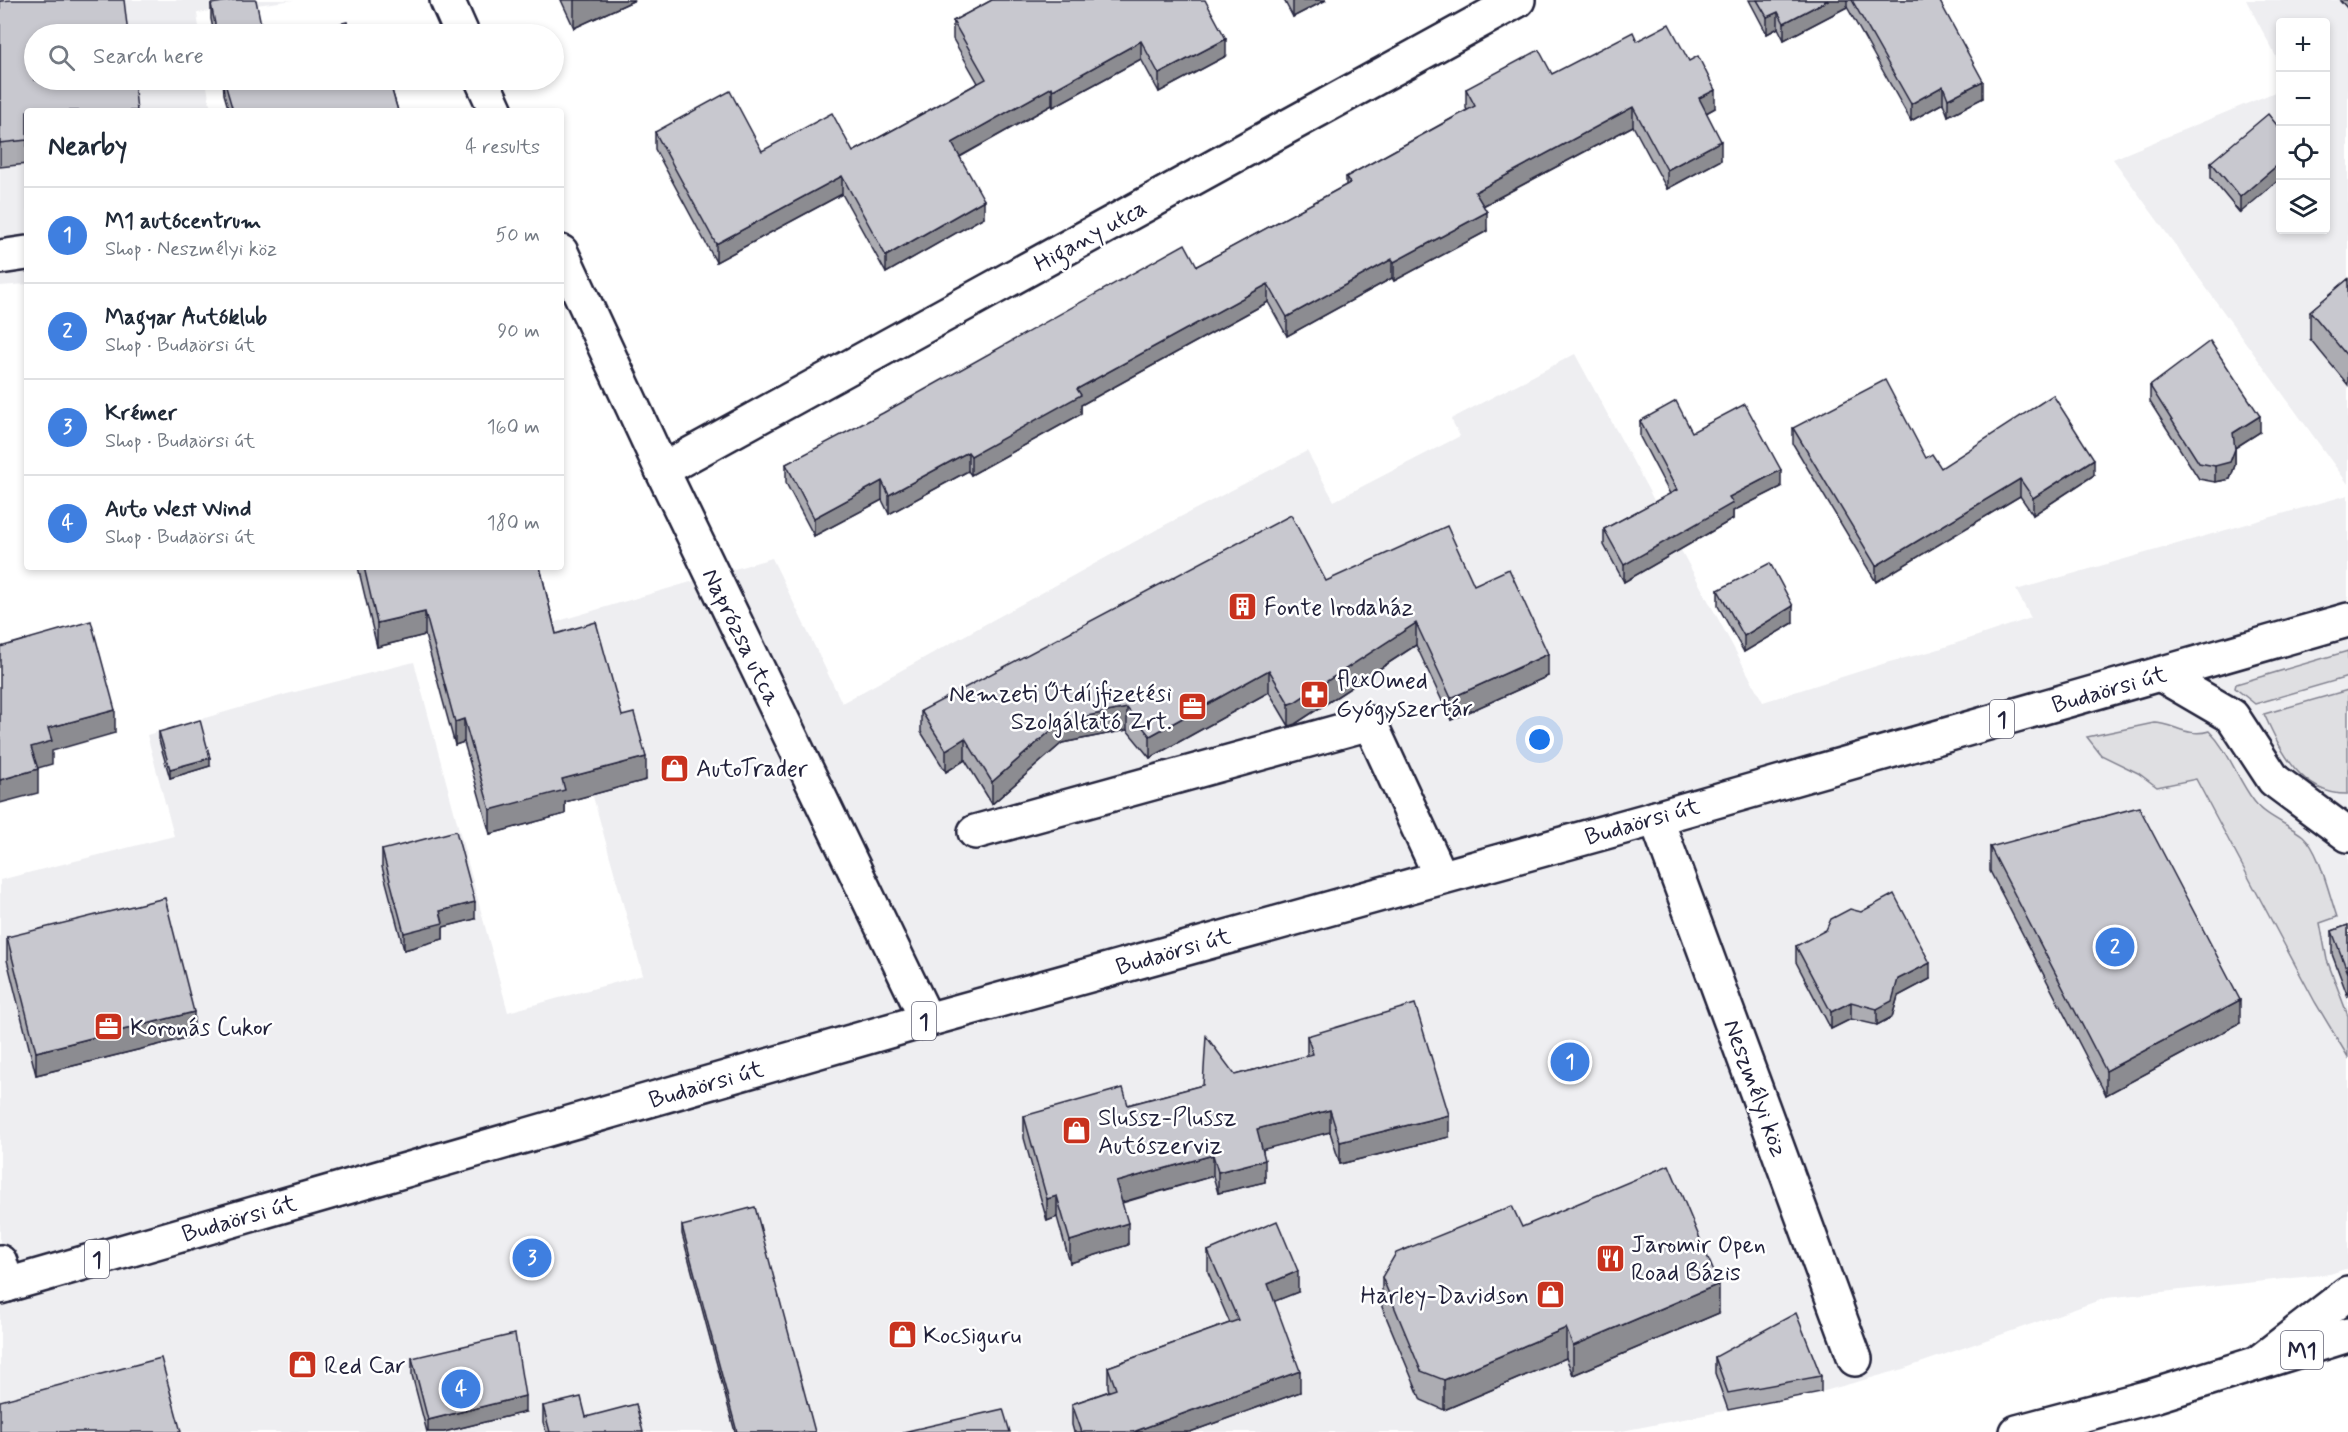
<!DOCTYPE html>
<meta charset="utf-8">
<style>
:root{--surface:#fff;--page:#f2f2f3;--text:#1f2937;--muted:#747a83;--line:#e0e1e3;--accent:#c8321e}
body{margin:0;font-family:Mynerve,sans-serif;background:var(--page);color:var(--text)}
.controls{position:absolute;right:18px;top:18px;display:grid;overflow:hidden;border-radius:6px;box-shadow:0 3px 9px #0003}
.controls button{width:54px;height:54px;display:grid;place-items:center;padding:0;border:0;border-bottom:2px solid var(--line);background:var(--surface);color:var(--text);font:30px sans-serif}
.you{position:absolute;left:1540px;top:740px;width:21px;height:21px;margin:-15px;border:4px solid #fff;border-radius:50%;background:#1a73e8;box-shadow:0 0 0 9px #1a73e833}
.badge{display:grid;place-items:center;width:39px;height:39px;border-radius:50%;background:var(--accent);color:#fff;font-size:20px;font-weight:700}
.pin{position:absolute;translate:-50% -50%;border:3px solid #fff;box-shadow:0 2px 6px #0006}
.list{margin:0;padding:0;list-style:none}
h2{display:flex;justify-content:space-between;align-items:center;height:78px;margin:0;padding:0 24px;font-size:26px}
h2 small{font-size:20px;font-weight:400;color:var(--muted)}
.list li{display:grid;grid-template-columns:39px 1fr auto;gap:18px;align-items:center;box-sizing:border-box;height:96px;padding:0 24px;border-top:2px solid var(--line)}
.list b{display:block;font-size:22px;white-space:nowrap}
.list p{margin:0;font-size:20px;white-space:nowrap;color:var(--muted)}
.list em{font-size:20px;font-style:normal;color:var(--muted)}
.icon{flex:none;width:33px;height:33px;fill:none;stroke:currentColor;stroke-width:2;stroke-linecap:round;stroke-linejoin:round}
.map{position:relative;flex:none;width:2348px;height:1432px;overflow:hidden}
.search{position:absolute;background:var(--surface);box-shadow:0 3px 9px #0003;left:24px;top:24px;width:540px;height:66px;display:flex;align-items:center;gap:15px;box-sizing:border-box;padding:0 21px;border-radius:33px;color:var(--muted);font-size:22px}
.panel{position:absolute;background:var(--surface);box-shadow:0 3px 9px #0003;left:24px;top:108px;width:540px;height:462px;border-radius:6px}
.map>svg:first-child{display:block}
.built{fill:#eeeef1}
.green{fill:#dfdfe2;stroke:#80808e;stroke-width:1.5}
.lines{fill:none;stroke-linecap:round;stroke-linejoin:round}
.minor-casing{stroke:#22223b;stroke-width:38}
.major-casing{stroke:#22223b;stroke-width:38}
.minor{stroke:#fff;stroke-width:33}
.major{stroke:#fff;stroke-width:33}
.wall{fill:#acacb2;stroke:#22223b;stroke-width:1.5}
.shaded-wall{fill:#8c8c91;stroke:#22223b;stroke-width:1.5}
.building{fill:#c8c8cf;stroke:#22223b;stroke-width:1.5}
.labels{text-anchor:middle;stroke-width:5;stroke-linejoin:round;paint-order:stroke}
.shield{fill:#fff;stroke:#646476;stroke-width:1.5}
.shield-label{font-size:22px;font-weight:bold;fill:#22223b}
.street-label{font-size:24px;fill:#22223b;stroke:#fff}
.poi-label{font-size:24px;fill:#22223b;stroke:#fff;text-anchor:start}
</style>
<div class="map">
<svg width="2348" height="1432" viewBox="0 0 2348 1432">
<rect width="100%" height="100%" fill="#fff"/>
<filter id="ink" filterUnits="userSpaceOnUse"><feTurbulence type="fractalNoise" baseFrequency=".0167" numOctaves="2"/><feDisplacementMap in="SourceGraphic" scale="12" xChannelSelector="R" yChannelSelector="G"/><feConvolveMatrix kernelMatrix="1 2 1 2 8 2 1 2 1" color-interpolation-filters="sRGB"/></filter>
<g filter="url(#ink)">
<g class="built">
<path d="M0,0h294l-97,13 3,21h-166v46h172l5,31h-184v173l-27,2z"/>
<path d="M2246,0h102v484l-235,-325 167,-69v140h46v-208h-46v42z"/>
<path d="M1575,354l188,348 126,-40 44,-11 98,-33 -15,-28 332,-95v773l-18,6 -224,24 -203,71 -82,23 -204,40h-1617v-552l174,-44 -27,-101 140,-41 127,-32 94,350 135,-37 -98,-350 227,-67 70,145 323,-178 142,-74 27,50 126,-65 -9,-17z"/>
</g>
<g class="green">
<path d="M2348,651v26l-93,27 -20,-16 1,-4z"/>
<path d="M2348,690v104c-47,1 -67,-43 -84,-80z"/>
<path d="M2154,723c19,0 34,15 55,8 21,21 28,48 45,70 12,16 34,23 49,35 17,15 26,59 34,81l-17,6 7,37 21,56v41l-33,-55 -119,-223 -39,8 -19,-14 -37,-18 -14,-18z"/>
</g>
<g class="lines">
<defs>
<g id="minor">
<path d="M447,0l15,34"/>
<path d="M482,80l14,31"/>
<path d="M561,252l101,218 265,550"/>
<path d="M0,257l27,-4"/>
<path d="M662,470l856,-470"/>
<path d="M2160,674l72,42 42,64 74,55"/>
<path d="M1656,818l199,541"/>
<path d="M975,832l395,-109 71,154"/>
<path d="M0,1262l7,23"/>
<path d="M2259,1362l89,-69"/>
</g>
<g id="major">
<path d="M0,1287l927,-267 729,-202 692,-198"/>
<path d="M2017,1432l136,-36 195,-61"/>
</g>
</defs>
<use href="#minor" class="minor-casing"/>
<use href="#major" class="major-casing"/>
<use href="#minor" class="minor"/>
<use href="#major" class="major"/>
</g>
<g class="wall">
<path d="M561,0h74l-61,28z"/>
<path d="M992,0l234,56 -67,36 -18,-33 -88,48 -1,-2 -92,52 24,60 -98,56 -44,-79 -126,68 -61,-113v-17l107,19 91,1 125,-69 -25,-44v-18z"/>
<path d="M1284,0h42l-33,17z"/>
<path d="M1749,0h190l44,98 -35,18 -5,-13 -32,18 -64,-114 -63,33 -6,-12 -11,6z"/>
<path d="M2340,0h8v9z"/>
<path d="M0,1l27,110v53l-27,3z"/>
<path d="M211,4l52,30h-49l-3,-15z"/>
<path d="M1637,41l78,67 -9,5 15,47 -54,29 -34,-63 -150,80 4,25 -93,50 -2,-3 -105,58 -19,-34 -187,103v9l-110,61 -3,-4 -79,43 -7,-14 -68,36 -28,-53v-19l411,-198 149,-81v-8l121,-67 -1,-2v-19l86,-15z"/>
<path d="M223,80h166l9,31h-169l-5,-17z"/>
<path d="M2280,129l-40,84 -29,-35v-16z"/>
<path d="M2348,279v106l-38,-46v-28z"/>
<path d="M2150,386l110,46 -25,16v17l-5,14 -15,3 -16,-3 -49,-77z"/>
<path d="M1640,421l141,66 -48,24v8l-109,63 -20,-37v-16l66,-35 -30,-57z"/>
<path d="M1793,428l133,30 15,10 153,7 -61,40 -13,-19 -144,86 -83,-138z"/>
<path d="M358,567h182l16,67 66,82 24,64 -81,22v12l-75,20 -26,-92 -9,3 -30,-110 -48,12z"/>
<path d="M1326,581l148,4 74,91 -97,44 -35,-75 -121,79 -6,2 -20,-34 -119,66 -23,-28 -65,13 -70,61 -27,-44 -19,12 -25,-40v-21z"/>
<path d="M1718,590l75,33 -49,29 -26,-46z"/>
<path d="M159,732l51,34 -40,12 -11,-38z"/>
<path d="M1990,847l250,176 -134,72 -116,-224z"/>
<path d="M382,850l93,69 -32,8v12l-39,11 -22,-83z"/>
<path d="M2348,925v72l-16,-43v-23z"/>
<path d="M7,937l187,99 -158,39 -29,-115z"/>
<path d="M1796,946l134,33 -32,17 -6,21 -15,8 -26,-6 -20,10 -35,-67z"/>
<path d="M1307,1036l142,101 -109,27 -10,-32 -67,17 2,33 -47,11 -5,-17 -91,27 6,42 -58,18 -13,-46 -10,4 -23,-83v-22l104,-11 75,-20 32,-10 72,-19z"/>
<path d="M682,1226l133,206h-80l-53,-198z"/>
<path d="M1522,1227l197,86 -146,62 -7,-17 -122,52 -23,-10 -39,-93v-30z"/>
<path d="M1208,1251l90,41 -24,9 26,91 -110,40h-116l-2,-7v-21l37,-13 -1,-4v-20l122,-44 -22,-51z"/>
<path d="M1715,1357l106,19v16l-93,18 -13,-37z"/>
<path d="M412,1358l113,54 -81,20h-17l-15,-57z"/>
<path d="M543,1406l43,11 57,15h-97l-3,-10z"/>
</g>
<g class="shaded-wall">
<path d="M574,0h61l-61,28z"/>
<path d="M1295,0h31l-33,17v-16z"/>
<path d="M1828,0h19v7l-63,33v-17z"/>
<path d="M1778,12v16l-11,6v-17z"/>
<path d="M1226,39v17l-67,36v-18z"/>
<path d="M1141,41v18l-88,48v-17z"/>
<path d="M1983,81v17l-35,18v-17z"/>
<path d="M1943,86v17l-32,18v-17z"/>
<path d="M1052,87v18l-100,56v-18z"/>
<path d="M1715,90v18l-16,9v-19z"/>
<path d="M1633,107v19l-158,84v-18z"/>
<path d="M1721,141v19l-54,29v-19z"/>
<path d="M2280,163v16l-40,34v-16z"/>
<path d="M842,176v18l-126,68v-18z"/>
<path d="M984,200v17l-98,56v-17z"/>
<path d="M1487,212v19l-93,50v-19z"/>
<path d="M1392,259v19l-105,58v-19z"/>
<path d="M1268,284v18l-187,103v9l-110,61v-19l106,-67z"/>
<path d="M2260,416v16l-27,17v-16z"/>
<path d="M2235,449v16l-5,14 -15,3v-16z"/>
<path d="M968,452v19l-79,43v-19z"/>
<path d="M2094,459v16l-61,40v-17z"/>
<path d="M1781,470v17l-48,24v8l-109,63v-17l105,-68z"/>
<path d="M2020,479v17l-144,86v-16z"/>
<path d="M882,481v19l-68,36v-18z"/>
<path d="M1793,606v17l-49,29v-16z"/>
<path d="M425,612v23l-48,12v-24z"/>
<path d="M1416,623v22l-121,79 -6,2v-22z"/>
<path d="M1548,654v22l-97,44v-22z"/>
<path d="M1269,670v22l-119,66v-22z"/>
<path d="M1127,708v22l-65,13 -70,61v-22l70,-61z"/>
<path d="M115,710v23l-63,18v13l-21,6v-23l17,-19z"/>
<path d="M464,719v23l-9,3v-23z"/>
<path d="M965,738v22l-19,12v-22z"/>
<path d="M646,757v23l-81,22v12l-75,20v-24l72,-31z"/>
<path d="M210,758v8l-40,12v-9z"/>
<path d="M38,769v24l-38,10v-23z"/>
<path d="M475,902v17l-32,8v12l-39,11v-17l36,-22z"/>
<path d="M1930,963v16l-32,17 -6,21 -15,8v-16l21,-30z"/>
<path d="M2240,1000v23l-134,72v-24z"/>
<path d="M1851,1002v17l-20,10v-17z"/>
<path d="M194,1012v24l-158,39v-23z"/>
<path d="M1330,1110v22l-73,19v-22z"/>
<path d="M1449,1115v22l-109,27v-22z"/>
<path d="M1213,1155v21l-97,28v-22z"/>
<path d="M1265,1160v22l-47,11v-21z"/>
<path d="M1057,1196v21l-10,4v-22z"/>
<path d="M1128,1223v22l-58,18v-22z"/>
<path d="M1298,1271v21l-30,12v-20z"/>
<path d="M1719,1284v29l-146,62v-29z"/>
<path d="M1566,1328v30l-122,52v-30z"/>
<path d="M1300,1371v21l-110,40h-57z"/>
<path d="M525,1396v16l-81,20h-16v-12z"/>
</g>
<g class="building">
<path d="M11,0h113l4,34h-94v46h100l3,31h-110v29l-27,3v-142z"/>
<path d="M234,0h22l7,34h-46l-6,-30z"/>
<path d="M992,0h213l21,39 -67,35 -18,-33 -88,49 -1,-3 -100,56 32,57 -98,56 -44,-80 -126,68 -61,-112 75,-41 32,60 70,-38 21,39 133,-73 -33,-58z"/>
<path d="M1757,0h71l-44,23 -6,-11 -11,5z"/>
<path d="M1852,0h87l44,81 -35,18 -5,-13 -32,18z"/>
<path d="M347,22l3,12h-53z"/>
<path d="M1669,24l20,37 9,-5 17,34 -16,8 22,43 -54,29 -34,-63 -158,85 12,20 -93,50 -2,-3 -105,58 -19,-33 -191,105 4,6 -110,61 -3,-4 -79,43 -7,-14 -68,37 -28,-54 97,-51 302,-169 12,22 153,-83 -4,-6 129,-71 -9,-17 73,-39 13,24 81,-42 4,9z"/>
<path d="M224,80h165l9,31h-165z"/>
<path d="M2268,114l12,15v34l-40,34 -29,-35z"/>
<path d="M2348,279v78l-38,-46z"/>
<path d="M2210,341l50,75 -27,17 2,16 -5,13 -15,4 -16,-3 -49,-77z"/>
<path d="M1885,380l41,78 6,-4 9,14 112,-73 41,64 -61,39 -13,-19 -144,87 -83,-138z"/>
<path d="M1676,401l16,31 53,-28 36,66 -52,27 4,6 -109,62 -20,-36 73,-39 -37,-69z"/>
<path d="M1291,515l35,66 121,-55 27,59 35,-16 39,85 -97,44 -35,-75 -121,79 -6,2 -20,-34 -119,66 -23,-28 -65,13 -70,61 -27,-44 -19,12 -25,-39z"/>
<path d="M1770,563l23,43 -49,30 -26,-46z"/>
<path d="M364,567h176l16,67 40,-12 26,94 12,-3 12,44 -84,22 3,11 -75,20 -26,-91 -9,3 -30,-110 -48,11z"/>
<path d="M91,621l24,89 -67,18 4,13 -21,6 7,22 -38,11v-133z"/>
<path d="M200,720l10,38 -40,11 -11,-37z"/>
<path d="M2139,807l101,193 -134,71 -116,-224z"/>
<path d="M456,831l19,71 -35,9 3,12 -39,10 -22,-83z"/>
<path d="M1894,894l36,69 -32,16 -6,22 -15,8 -26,-7 -20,10 -35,-66 30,-16 5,-11 19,-10 11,3z"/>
<path d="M165,898l29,114 -158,40 -29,-115z"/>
<path d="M2348,925v48l-16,-42z"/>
<path d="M1415,1004l34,111 -109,27 -10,-32 -73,19 8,31 -47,12 -5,-17 -97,27 12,41 -58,18 -13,-45 -10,3 -23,-83 99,-28 5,17 75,-20 3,-49 29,39 78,-21 -6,-18z"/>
<path d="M1669,1165l50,119 -146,62 -7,-18 -122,52 -23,-9 -39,-94 14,-24 116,-47 10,21z"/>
<path d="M755,1207l60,225h-78l-55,-206z"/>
<path d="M1277,1221l21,50 -30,13 32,87 -167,61h-51l-10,-28 44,-15 -8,-22 130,-47 -30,-69z"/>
<path d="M1796,1313l25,63 -93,17 -13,-36z"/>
<path d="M515,1334l10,62 -97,24 -16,-62z"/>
<path d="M161,1358l20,74h-181v-31z"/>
<path d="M581,1397l5,20 50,-13 7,28h-93l-7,-26z"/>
<path d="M1003,1409l7,23h-107z"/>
</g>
</g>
<defs>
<symbol id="building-square" viewBox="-11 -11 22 22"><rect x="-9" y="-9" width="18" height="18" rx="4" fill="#c8321e" stroke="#fff"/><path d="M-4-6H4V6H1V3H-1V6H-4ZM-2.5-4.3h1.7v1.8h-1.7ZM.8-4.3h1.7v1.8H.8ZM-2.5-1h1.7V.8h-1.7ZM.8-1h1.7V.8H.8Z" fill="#fff"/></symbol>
<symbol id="pharmacy-square" viewBox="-11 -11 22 22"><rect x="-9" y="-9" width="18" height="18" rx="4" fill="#c8321e" stroke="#fff"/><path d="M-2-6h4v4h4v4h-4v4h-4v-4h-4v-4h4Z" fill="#fff"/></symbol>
<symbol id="office-square" viewBox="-11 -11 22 22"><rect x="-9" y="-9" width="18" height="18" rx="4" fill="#c8321e" stroke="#fff"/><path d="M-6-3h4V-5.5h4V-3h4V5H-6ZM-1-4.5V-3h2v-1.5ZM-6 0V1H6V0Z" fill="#fff"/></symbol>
<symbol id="shop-square" viewBox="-11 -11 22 22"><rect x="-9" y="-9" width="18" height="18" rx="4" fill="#c8321e" stroke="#fff"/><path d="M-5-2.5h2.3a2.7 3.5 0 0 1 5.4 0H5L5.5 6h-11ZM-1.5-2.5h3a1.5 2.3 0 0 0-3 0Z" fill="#fff"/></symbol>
<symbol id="restaurant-square" viewBox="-11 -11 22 22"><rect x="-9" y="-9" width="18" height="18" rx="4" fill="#c8321e" stroke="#fff"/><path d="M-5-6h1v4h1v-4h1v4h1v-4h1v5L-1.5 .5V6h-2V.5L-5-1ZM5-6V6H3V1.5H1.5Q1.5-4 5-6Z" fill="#fff"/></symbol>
</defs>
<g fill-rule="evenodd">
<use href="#building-square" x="1226" y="590" width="33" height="33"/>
<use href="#pharmacy-square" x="1298" y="678" width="33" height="33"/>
<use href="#office-square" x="1176" y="690" width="33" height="33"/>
<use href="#shop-square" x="658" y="752" width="33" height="33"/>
<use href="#office-square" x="92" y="1010" width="33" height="33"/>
<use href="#shop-square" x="1060" y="1114" width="33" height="33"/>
<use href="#restaurant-square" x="1594" y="1242" width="33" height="33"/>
<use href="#shop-square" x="1534" y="1278" width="33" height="33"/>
<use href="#shop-square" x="886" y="1318" width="33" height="33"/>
<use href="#shop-square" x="286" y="1348" width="33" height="33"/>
</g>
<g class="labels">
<g class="shield">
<rect x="1990" y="700" width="24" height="38" rx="4.5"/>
<rect x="912" y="1002" width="24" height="38" rx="4.5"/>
<rect x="85" y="1240" width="24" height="38" rx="4.5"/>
<rect x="2281" y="1331" width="42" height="38" rx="4.5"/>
</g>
<g class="shield-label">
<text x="2002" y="727">1</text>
<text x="924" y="1029">1</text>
<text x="97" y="1267">1</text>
<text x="2302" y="1358">M1</text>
</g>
<g class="street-label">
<text transform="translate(1090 235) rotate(-29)" y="8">Higany utca</text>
<text transform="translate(742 637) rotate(64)" y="8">Naprózsa utca</text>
<text transform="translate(2109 689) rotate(-16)" y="8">Budaörsi út</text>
<text transform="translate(1642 821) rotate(-16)" y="8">Budaörsi út</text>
<text transform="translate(1173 951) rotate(-16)" y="8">Budaörsi út</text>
<text transform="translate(706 1084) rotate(-16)" y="8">Budaörsi út</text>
<text transform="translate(1756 1088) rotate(70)" y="8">Neszmélyi köz</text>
<text transform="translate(239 1218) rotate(-16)" y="8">Budaörsi út</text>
</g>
<g class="poi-label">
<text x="1264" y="615">Fonte Irodaház</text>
<text x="1336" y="688">flexOmed<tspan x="1336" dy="28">Gyógyszertár</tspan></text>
<text x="1172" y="701" text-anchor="end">Nemzeti Űtdíjfizetési<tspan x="1172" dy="28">Szolgáltató Zrt.</tspan></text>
<text x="696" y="776">AutoTrader</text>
<text x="130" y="1035">Koronás Cukor</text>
<text x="1098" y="1125">Slussz-Plussz<tspan x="1098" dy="28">Autószerviz</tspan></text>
<text x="1631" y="1252">Jaromir Open<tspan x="1631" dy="28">Road Bázis</tspan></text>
<text x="1529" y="1303" text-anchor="end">Harley-Davidson</text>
<text x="923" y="1343">Kocsiguru</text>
<text x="324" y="1373">Red Car</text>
</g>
</g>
</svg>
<div class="controls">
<button>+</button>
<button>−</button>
<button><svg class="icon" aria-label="locate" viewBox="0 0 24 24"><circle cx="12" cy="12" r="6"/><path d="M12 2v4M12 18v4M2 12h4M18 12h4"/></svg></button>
<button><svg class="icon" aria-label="layers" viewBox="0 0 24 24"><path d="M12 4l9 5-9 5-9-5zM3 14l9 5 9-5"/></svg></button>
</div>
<div class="you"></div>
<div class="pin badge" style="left:1570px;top:1062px;background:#3f7fe0">1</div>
<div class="pin badge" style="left:2115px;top:947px;background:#3f7fe0">2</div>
<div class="pin badge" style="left:532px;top:1258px;background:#3f7fe0">3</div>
<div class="pin badge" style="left:461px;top:1389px;background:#3f7fe0">4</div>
<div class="search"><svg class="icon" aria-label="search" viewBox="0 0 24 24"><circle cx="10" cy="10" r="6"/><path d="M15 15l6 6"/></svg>Search here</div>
<section class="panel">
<h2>Nearby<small>4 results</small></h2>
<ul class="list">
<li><span class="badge" style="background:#3f7fe0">1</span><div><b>M1 autócentrum</b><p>Shop · Neszmélyi köz</p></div><em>50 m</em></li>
<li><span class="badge" style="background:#3f7fe0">2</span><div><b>Magyar Autóklub</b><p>Shop · Budaörsi út</p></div><em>90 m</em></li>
<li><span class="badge" style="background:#3f7fe0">3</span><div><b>Krémer</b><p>Shop · Budaörsi út</p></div><em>160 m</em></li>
<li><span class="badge" style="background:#3f7fe0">4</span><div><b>Auto West Wind</b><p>Shop · Budaörsi út</p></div><em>180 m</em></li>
</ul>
</section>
</div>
